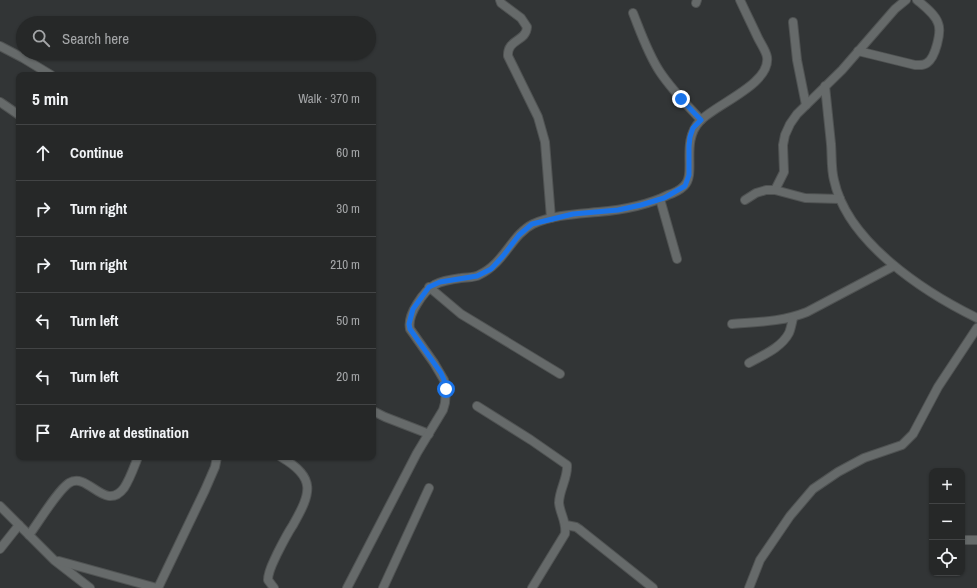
<!DOCTYPE html>
<meta charset="utf-8">
<style>
:root{--surface:#262828;--page:#323434;--text:#f1f3f6;--muted:#a4a6a8;--line:#424445}
body{margin:0;font-family:"Archivo Narrow",sans-serif;background:var(--page);color:var(--text)}
.controls{position:absolute;right:12px;bottom:12px;display:grid;overflow:hidden;border-radius:8px;box-shadow:0 1px 3px #0004}
.controls button{width:36px;height:36px;display:grid;place-items:center;padding:0;border:0;border-bottom:1px solid var(--line);background:var(--surface);color:var(--text);font:20px sans-serif}
.stop{position:absolute;width:12px;height:12px;margin:-9px;border:3px solid #1a73e8;border-radius:50%;background:#fff}
.stop.end{background:#1a73e8;border-color:#fff;box-shadow:0 1px 4px #0008}
.list{margin:0;padding:0;list-style:none}
h2{display:flex;justify-content:space-between;align-items:center;height:52px;margin:0;padding:0 16px;font-size:17px}
h2 small{font-size:13px;font-weight:400;color:var(--muted)}
.list li{display:grid;grid-template-columns:26px 1fr auto;gap:12px;align-items:center;box-sizing:border-box;height:56px;padding:0 16px;border-top:1px solid var(--line)}
.list b{display:block;font-size:15px;white-space:nowrap}
.list em{font-size:13px;font-style:normal;color:var(--muted)}
.icon{flex:none;width:22px;height:22px;fill:none;stroke:currentColor;stroke-width:2;stroke-linecap:round;stroke-linejoin:round}
.map{position:relative;flex:none;width:977px;height:588px;overflow:hidden}
.search{position:absolute;background:var(--surface);box-shadow:0 1px 3px #0004;left:16px;top:16px;width:360px;height:44px;display:flex;align-items:center;gap:10px;box-sizing:border-box;padding:0 14px;border-radius:22px;color:var(--muted);font-size:15px}
.panel{position:absolute;background:var(--surface);box-shadow:0 1px 3px #0004;left:16px;top:72px;width:360px;height:388px;border-radius:8px}
.map>svg:first-child{display:block}
.lines{fill:none;stroke-linecap:round;stroke-linejoin:round}
.street-casing{stroke:#505353;stroke-width:10}
.street{stroke:#666a6a;stroke-width:8}
.route{stroke:#1a73e8;stroke-width:5}
</style>
<div class="map">
<svg width="977" height="588" viewBox="0 0 977 588">
<rect width="100%" height="100%" fill="#323536"/>
<g class="lines">
<defs>
<g id="street">
<path d="M500,0l1,3 20,15 6,9c-1,15 -20,12 -19,29l30,61 7,25 6,76"/>
<path d="M696,3l1,-3"/>
<path d="M633,13c8,20 15,41 27,59 12,18 27,33 41,48"/>
<path d="M793,22l4,38 9,45"/>
<path d="M0,46l23,12 28,17"/>
<path d="M858,51l57,14c4,0 8,1 12,-2 8,-5 15,-31 11,-40 -3,-9 -14,-17 -21,-23"/>
<path d="M825,86c2,19 4,39 6,58 1,12 0,25 3,36 13,62 90,112 143,138"/>
<path d="M0,102l19,13"/>
<path d="M775,190l9,-18 -1,-27 2,-10 5,-11 7,-10 45,-44 53,-61 11,-9"/>
<path d="M660,199l17,60"/>
<path d="M745,200l11,-7 10,-3h9l30,8 35,1"/>
<path d="M429,287l32,27 99,60"/>
<path d="M732,324c25,-2 50,-2 75,-12l87,-46"/>
<path d="M749,363c14,-8 32,-15 40,-30 2,-5 3,-11 4,-15"/>
<path d="M477,406l54,34 36,25c1,13 -8,25 -8,38 1,11 8,19 6,31l-33,54"/>
<path d="M373,411l12,6 44,17"/>
<path d="M0,506l54,54 36,28"/>
<path d="M566,525l10,2 3,2 74,59"/>
<path d="M29,535c10,-13 28,-44 40,-52 19,-12 36,30 55,5 6,-9 10,-21 14,-31"/>
<path d="M962,540h15"/>
<path d="M0,549l19,-24"/>
<path d="M59,561l98,27"/>
<path d="M158,588l47,-98 10,-23 2,-10"/>
<path d="M274,588l-6,-8c0,-9 5,-17 9,-26 5,-10 10,-20 16,-29 18,-32 24,-47 -12,-68"/>
<path d="M347,588l70,-135 26,-43 2,-7 1,-14 -2,-9 -10,-17 -24,-34c-2,-9 2,-17 7,-25 12,-20 21,-23 44,-26 6,-1 13,0 18,-3 26,-12 32,-40 54,-51 19,-9 45,-10 65,-12 24,-2 48,-6 70,-17 6,-2 12,-5 16,-9 13,-12 -4,-44 16,-65 16,-17 71,-37 67,-64 -1,-6 -6,-13 -9,-19 -6,-13 -12,-25 -18,-38"/>
<path d="M383,588l46,-100"/>
<path d="M749,588l11,-28 30,-44 23,-27 25,-17 26,-14 38,-13 11,-11 25,-47 39,-59"/>
</g>
</defs>
<use href="#street" class="street-casing"/>
<use href="#street" class="street"/>
</g>
<g class="lines">
<path class="route" d="M446,389l-2,-9 -3,-7 -31,-44 -1,-5 4,-15 16,-22 11,-5 37,-6 14,-7 12,-13 16,-21 13,-11 41,-10 45,-4 23,-5 23,-7 21,-12 4,-11v-29l1,-9 3,-9 8,-8 -20,-21"/>
</g>
</svg>
<div class="controls">
<button>+</button>
<button>−</button>
<button><svg class="icon" aria-label="locate" viewBox="0 0 24 24"><circle cx="12" cy="12" r="6"/><path d="M12 2v4M12 18v4M2 12h4M18 12h4"/></svg></button>
</div>
<div class="stop" style="left:446px;top:389px"></div>
<div class="stop end" style="left:681px;top:99px"></div>
<div class="search"><svg class="icon" aria-label="search" viewBox="0 0 24 24"><circle cx="10" cy="10" r="6"/><path d="M15 15l6 6"/></svg>Search here</div>
<section class="panel">
<h2>5 min<small>Walk · 370 m</small></h2>
<ul class="list">
<li><svg class="icon" aria-label="ahead" viewBox="0 0 24 24"><path d="M12 20V5M6 11l6-6 6 6"/></svg><div><b>Continue</b></div><em>60 m</em></li>
<li><svg class="icon" aria-label="right" viewBox="0 0 24 24"><path d="M7 20v-9h11M14 6l5 5-5 5"/></svg><div><b>Turn right</b></div><em>30 m</em></li>
<li><svg class="icon" aria-label="right" viewBox="0 0 24 24"><path d="M7 20v-9h11M14 6l5 5-5 5"/></svg><div><b>Turn right</b></div><em>210 m</em></li>
<li><svg class="icon" aria-label="left" viewBox="0 0 24 24"><path d="M17 20v-9H6M10 6l-5 5 5 5"/></svg><div><b>Turn left</b></div><em>50 m</em></li>
<li><svg class="icon" aria-label="left" viewBox="0 0 24 24"><path d="M17 20v-9H6M10 6l-5 5 5 5"/></svg><div><b>Turn left</b></div><em>20 m</em></li>
<li><svg class="icon" aria-label="arrive" viewBox="0 0 24 24"><path d="M6 21V4h12l-3 4 3 4H6"/></svg><div><b>Arrive at destination</b></div></li>
</ul>
</section>
</div>
